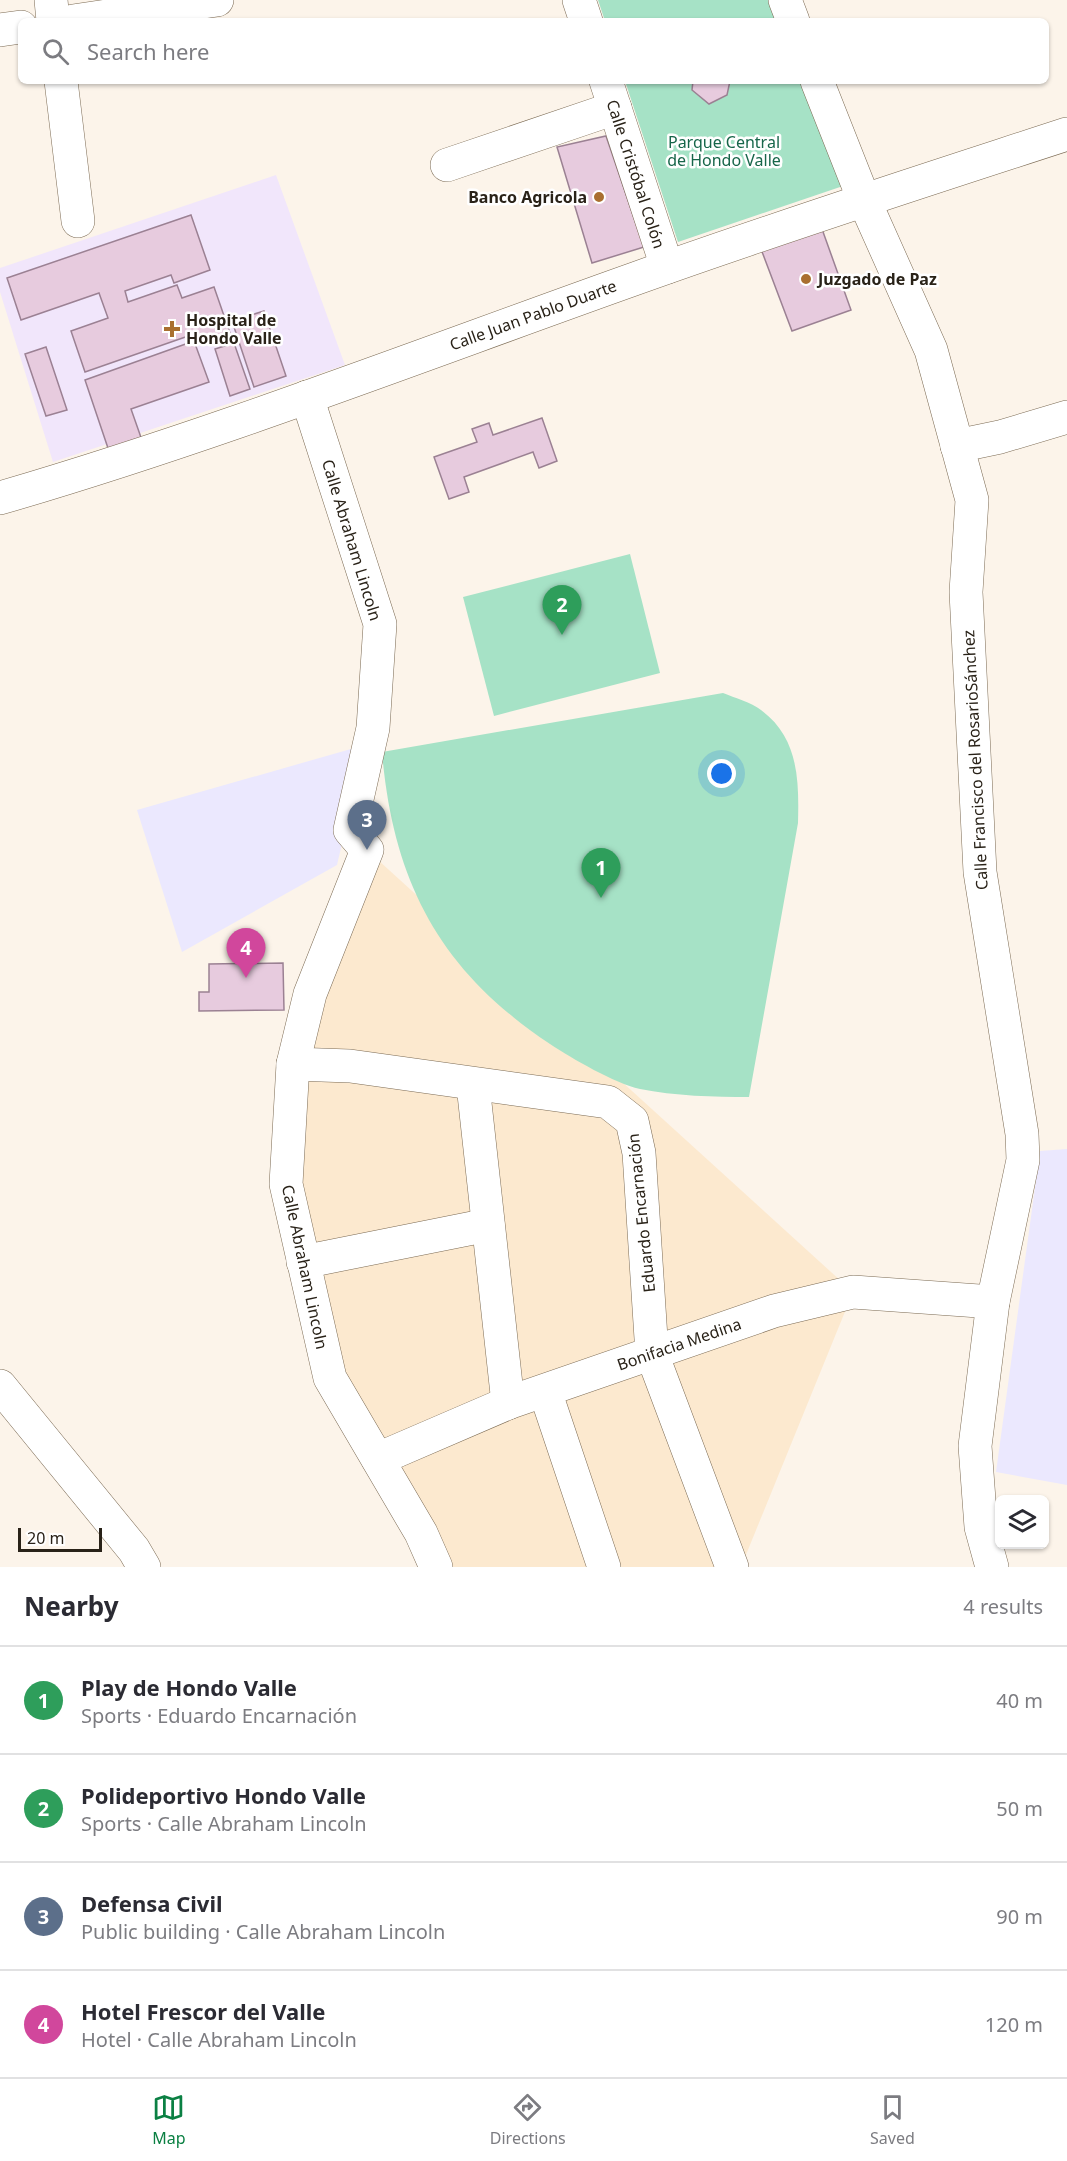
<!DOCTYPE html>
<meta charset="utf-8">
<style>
:root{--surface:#fff;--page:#f7f7f7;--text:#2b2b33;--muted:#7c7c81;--line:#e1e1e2;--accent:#0b8043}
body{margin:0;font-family:"Noto Sans",sans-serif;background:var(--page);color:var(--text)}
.controls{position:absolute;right:18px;bottom:18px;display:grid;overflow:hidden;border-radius:9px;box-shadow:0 2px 4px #0004}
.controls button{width:54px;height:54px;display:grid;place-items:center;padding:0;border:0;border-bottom:2px solid var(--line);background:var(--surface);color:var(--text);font:30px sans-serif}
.scale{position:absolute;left:18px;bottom:15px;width:84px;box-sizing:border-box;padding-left:6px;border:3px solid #292218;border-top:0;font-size:16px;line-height:21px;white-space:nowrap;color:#292218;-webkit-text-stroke:4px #fff;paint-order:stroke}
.you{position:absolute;left:722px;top:774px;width:21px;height:21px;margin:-15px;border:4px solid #fff;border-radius:50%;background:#1a73e8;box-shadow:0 0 0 9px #1a73e833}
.badge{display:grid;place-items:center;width:39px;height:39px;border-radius:50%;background:var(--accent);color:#fff;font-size:20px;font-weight:700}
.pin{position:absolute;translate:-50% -50px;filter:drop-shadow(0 2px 3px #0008)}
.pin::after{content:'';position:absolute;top:32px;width:21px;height:18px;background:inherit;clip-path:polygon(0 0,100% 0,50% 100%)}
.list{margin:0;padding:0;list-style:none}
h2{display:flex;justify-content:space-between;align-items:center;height:78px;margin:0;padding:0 24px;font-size:26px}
h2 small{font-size:20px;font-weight:400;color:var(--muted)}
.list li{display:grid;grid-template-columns:39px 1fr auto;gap:18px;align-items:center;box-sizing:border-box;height:108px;padding:0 24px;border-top:2px solid var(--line)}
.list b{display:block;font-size:22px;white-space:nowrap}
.list p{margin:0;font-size:20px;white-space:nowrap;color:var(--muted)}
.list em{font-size:20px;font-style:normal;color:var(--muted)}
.icon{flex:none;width:33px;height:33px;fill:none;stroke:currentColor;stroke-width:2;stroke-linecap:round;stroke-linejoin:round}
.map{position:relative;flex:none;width:1067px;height:1567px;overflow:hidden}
.search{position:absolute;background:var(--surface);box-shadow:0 2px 4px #0004;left:18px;right:18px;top:18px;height:66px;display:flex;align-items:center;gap:15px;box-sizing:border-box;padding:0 21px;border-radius:9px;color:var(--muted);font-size:22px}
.sheet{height:510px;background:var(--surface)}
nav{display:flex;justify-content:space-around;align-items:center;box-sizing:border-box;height:84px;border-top:2px solid var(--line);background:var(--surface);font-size:16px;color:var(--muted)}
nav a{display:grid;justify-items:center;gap:3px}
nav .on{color:var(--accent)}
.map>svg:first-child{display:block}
.built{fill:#fce9cf}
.education{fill:#ebe8fe}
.medical{fill:#f1e6fb}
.green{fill:#a6e2c6}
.building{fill:#e7cbde;stroke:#9b8193;stroke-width:1.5}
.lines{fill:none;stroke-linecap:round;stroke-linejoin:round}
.minor-casing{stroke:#7c6b54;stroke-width:34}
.minor{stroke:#fff;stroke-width:33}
.poi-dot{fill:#a96f2f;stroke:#fff;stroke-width:2}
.labels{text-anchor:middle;stroke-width:5;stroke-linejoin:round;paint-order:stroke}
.park-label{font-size:16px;fill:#17664a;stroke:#fff}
.street-label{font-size:16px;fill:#292218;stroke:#fff}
.poi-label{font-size:16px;font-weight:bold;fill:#292218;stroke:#fff;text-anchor:start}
</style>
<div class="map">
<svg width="1067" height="1567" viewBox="0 0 1067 1567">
<rect width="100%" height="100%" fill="#fcf4ea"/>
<path class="built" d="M367,850l486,442 -112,275h-309l-109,-220 -33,-232z"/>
<g class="education">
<path d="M365,745l-28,120 -155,87 -45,-142z"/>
<path d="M1067,1149v336l-71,-13 44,-321z"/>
</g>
<path class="medical" d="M276,175l69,190 -292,97 -53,-170v-24z"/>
<g class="green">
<path d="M598,0h174l8,21h-175z"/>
<path d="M625,81h178l40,105 -165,56z"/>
<path d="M630,554l30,119 -166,43 -31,-119z"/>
<path d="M723,693c12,5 28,9 38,17 38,28 38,71 37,113l-49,274c-34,0 -75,-1 -109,-8 -26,-6 -67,-30 -90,-45 -110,-73 -157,-162 -168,-292z"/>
</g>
<g class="building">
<path d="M693,81h37l-3,14 -18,9 -17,-14z"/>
<path d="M606,136l38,111 -52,16 -35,-116z"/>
<path d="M191,215l19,55 -36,13 -3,-8 -46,16 3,11 49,-17 5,13 32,-11 16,46 -33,12 -3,-11 -109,38 -14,-41 37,-13 -9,-25 -78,27 -14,-42z"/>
<path d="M822,229l29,81 -59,21 -31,-82z"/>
<path d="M264,311l22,65 -32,11 -22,-66z"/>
<path d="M194,341l15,41 -78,27 13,37 -33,11 -26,-77z"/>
<path d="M234,343l16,46 -20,7 -15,-47z"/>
<path d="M46,347l21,63 -21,6 -21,-62z"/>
<path d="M542,418l15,43 -18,7 -6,-16 -69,25 5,15 -20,7 -15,-42 43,-15 -5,-13 17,-6 4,12z"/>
<path d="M283,963l1,47 -85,1v-19h10v-28z"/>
</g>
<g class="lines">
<defs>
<g id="minor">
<path d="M51,0l2,21"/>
<path d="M579,0l7,21"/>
<path d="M785,0l8,21"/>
<path d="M73,21l144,-21"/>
<path d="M0,30l21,-3"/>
<path d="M61,81l17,140"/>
<path d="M606,81l61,186"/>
<path d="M817,81l47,119 67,150 41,150 -6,92 14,280 42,262 1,26 -30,142 -18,144 6,81 11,40"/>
<path d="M447,165l168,-57"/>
<path d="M307,397l73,227 -7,104 -23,102 17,20 -57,144 -17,70 -7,120 44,194 91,155 15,34"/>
<path d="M957,446l43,-9 67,-20"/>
<path d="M0,498c216,-63 426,-145 637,-220 142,-51 286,-97 430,-144"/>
<path d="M293,1064l57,2 258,36 24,19 7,32 13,201 80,213"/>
<path d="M473,1085l35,318"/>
<path d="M303,1262l185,-37"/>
<path d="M0,1386l134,164 10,17"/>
<path d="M545,1391l59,176"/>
<path d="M378,1459l130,-56 266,-92 79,-19 140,10"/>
</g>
</defs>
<use href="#minor" class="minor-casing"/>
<use href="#minor" class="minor"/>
</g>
<g class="poi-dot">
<circle cx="599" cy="197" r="6"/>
<circle cx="806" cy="279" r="6"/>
<path d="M169 320h6v6h6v6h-6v6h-6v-6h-6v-6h6z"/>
</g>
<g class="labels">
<g class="park-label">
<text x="724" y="148">Parque Central<tspan x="724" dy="18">de Hondo Valle</tspan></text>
</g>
<g class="street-label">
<text transform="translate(636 174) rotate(72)" y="6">Calle Cristóbal Colón</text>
<text transform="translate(533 315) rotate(-20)" y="6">Calle Juan Pablo Duarte</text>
<text transform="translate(352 540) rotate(73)" y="6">Calle Abraham Lincoln</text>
<text transform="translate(975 760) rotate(-93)" y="6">Calle Francisco del RosarioSánchez</text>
<text transform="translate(641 1213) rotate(-96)" y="6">Eduardo Encarnación</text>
<text transform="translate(305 1267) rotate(78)" y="6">Calle Abraham Lincoln</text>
<text transform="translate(679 1344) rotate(-19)" y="6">Bonifacia Medina</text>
</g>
<g class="poi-label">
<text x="587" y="203" text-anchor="end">Banco Agricola</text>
<text x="818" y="285">Juzgado de Paz</text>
<text x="186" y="326">Hospital de<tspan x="186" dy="18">Hondo Valle</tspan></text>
</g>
</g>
</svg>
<div class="controls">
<button><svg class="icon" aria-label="layers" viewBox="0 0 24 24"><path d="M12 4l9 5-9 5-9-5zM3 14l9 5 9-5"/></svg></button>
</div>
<div class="scale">20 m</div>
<div class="you"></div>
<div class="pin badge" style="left:601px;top:898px;background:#2e9e5b">1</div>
<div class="pin badge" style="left:562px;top:635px;background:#2e9e5b">2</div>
<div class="pin badge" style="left:367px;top:850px;background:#5c6f8a">3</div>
<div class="pin badge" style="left:246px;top:978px;background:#d1479c">4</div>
<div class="search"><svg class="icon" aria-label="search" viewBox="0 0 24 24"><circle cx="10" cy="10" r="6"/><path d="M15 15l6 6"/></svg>Search here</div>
</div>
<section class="sheet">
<h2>Nearby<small>4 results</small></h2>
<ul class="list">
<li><span class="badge" style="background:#2e9e5b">1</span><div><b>Play de Hondo Valle</b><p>Sports · Eduardo Encarnación</p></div><em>40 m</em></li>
<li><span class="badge" style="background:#2e9e5b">2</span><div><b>Polideportivo Hondo Valle</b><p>Sports · Calle Abraham Lincoln</p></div><em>50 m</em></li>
<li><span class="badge" style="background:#5c6f8a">3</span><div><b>Defensa Civil</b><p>Public building · Calle Abraham Lincoln</p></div><em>90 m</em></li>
<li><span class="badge" style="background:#d1479c">4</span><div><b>Hotel Frescor del Valle</b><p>Hotel · Calle Abraham Lincoln</p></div><em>120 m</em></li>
</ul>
</section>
<nav>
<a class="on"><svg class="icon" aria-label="map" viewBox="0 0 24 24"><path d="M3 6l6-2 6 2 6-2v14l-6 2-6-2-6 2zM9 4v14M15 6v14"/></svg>Map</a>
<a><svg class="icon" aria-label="directions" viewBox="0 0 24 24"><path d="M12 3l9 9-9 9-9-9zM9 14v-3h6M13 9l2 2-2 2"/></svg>Directions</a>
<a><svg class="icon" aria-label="saved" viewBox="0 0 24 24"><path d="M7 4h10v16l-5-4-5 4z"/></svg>Saved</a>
</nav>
